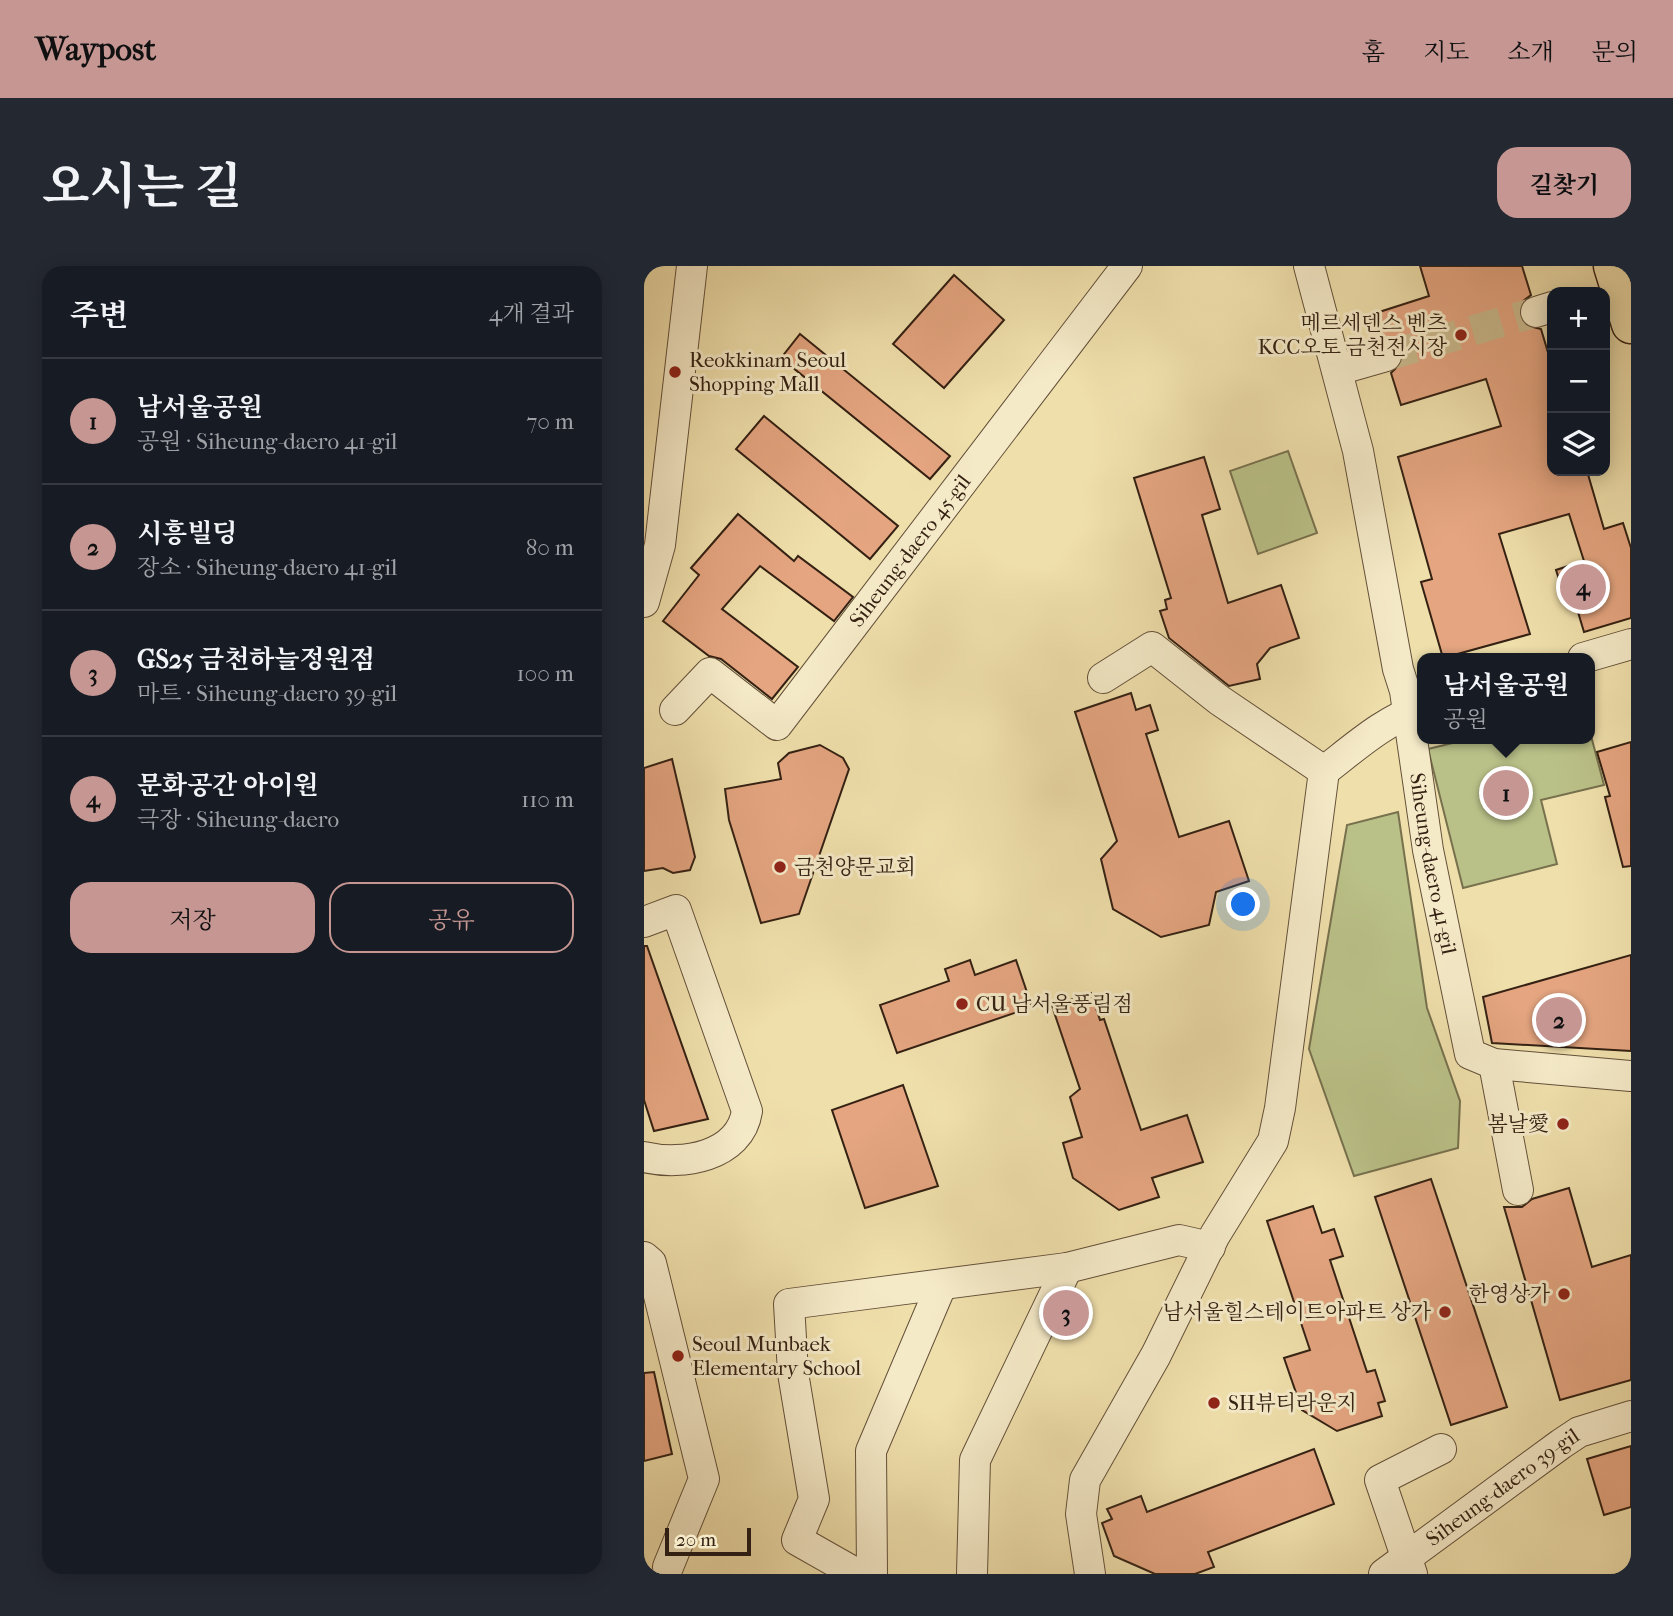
<!DOCTYPE html>
<html lang="ko">
<meta charset="utf-8">
<style>
:root{--surface:#171b24;--page:#242831;--text:#f1f3f6;--muted:#9ea1a6;--line:#363941;--accent:#c59692}
body{margin:0;font-family:"IM FELL French Canon","Noto Serif KR",serif;background:var(--page);color:var(--text)}
.controls{position:absolute;right:21px;top:21px;display:grid;overflow:hidden;border-radius:14px;box-shadow:0 4px 18px #0003}
.controls button{width:63px;height:63px;display:grid;place-items:center;padding:0;border:0;border-bottom:2px solid var(--line);background:var(--surface);color:var(--text);font:35px sans-serif}
.scale{position:absolute;left:21px;bottom:18px;width:86px;box-sizing:border-box;padding-left:7px;border:4px solid #342113;border-top:0;font-size:19px;line-height:24px;white-space:nowrap;color:#342113;-webkit-text-stroke:5px #f5eac8;paint-order:stroke}
.you{position:absolute;left:600px;top:639px;width:24px;height:24px;margin:-18px;border:5px solid #fff;border-radius:50%;background:#1a73e8;box-shadow:0 0 0 10px #1a73e833}
.badge{display:grid;place-items:center;width:46px;height:46px;border-radius:50%;background:var(--accent);color:#111;font-size:23px;font-weight:700}
.pin{position:absolute;translate:-50% -50%;border:4px solid #fff;box-shadow:0 2px 7px #0006}
.popup{position:absolute;left:773px;top:387px;width:178px;height:91px;box-sizing:border-box;display:grid;place-content:center;border-radius:14px;background:var(--surface);filter:drop-shadow(0 2px 5px #0005);font-size:23px;white-space:nowrap;color:var(--muted)}
.popup b{font-size:26px;color:var(--text)}
.popup::after{content:'';position:absolute;left:50%;top:100%;margin-left:-14px;border:14px solid transparent;border-top-color:var(--surface)}
.list{margin:0;padding:0;list-style:none}
h2{display:flex;justify-content:space-between;align-items:center;height:91px;margin:0;padding:0 28px;font-size:30px}
h2 small{font-size:23px;font-weight:400;color:var(--muted)}
.list li{display:grid;grid-template-columns:46px 1fr auto;gap:21px;align-items:center;box-sizing:border-box;height:126px;padding:0 28px;border-top:2px solid var(--line)}
.list b{display:block;font-size:26px;white-space:nowrap}
.list p{margin:0;font-size:23px;white-space:nowrap;color:var(--muted)}
.list em{font-size:23px;font-style:normal;color:var(--muted)}
.actions{display:flex;gap:14px;padding:21px 28px}
.actions a{flex:1;padding:16px 0;border:2px solid var(--accent);border-radius:21px;text-align:center;font-size:24px;color:var(--accent)}
.actions .main{background:var(--accent);color:#111}
.icon{flex:none;width:38px;height:38px;fill:none;stroke:currentColor;stroke-width:2;stroke-linecap:round;stroke-linejoin:round}
.map{position:relative;flex:none;width:987px;height:1308px;overflow:hidden;border-radius:21px}
header{display:flex;align-items:center;gap:42px;box-sizing:border-box;height:98px;padding:0 35px;background:var(--accent);color:#111}
header strong{font-size:33px}
nav{display:flex;gap:38px;margin-inline-start:auto;font-size:24px}
.intro{display:flex;align-items:center;justify-content:space-between;box-sizing:border-box;height:168px;padding:0 42px}
h1{margin:0;font-size:49px}
.button{padding:18px 32px;border-radius:21px;background:var(--accent);color:#111;font-size:24px;font-weight:700}
main{display:flex;gap:42px;padding:0 42px}
aside{flex:1;background:var(--surface);border-radius:21px;box-shadow:0 4px 18px #0003}
.map>svg:first-child{display:block}
.green{fill:#bac188;stroke:#77714e;stroke-width:2}
.building{fill:#e4a580;stroke:#342113;stroke-width:2}
.lines{fill:none;stroke-linecap:round;stroke-linejoin:round}
.minor-tunnel{stroke:#cab98d;stroke-width:30;stroke-dasharray:30 15;stroke-linecap:butt}
.minor-casing{stroke:#635039;stroke-width:32}
.major-casing{stroke:#342113;stroke-width:41}
.minor{stroke:#f5eac8;stroke-width:30}
.major{stroke:#efdfab;stroke-width:38}
.poi-dot{fill:#8f2418;stroke:#f5eac8;stroke-width:2.5}
.labels{text-anchor:middle;stroke-width:6;stroke-linejoin:round;paint-order:stroke}
.poi-label{font-size:21px;fill:#342113;stroke:#f5eac8;text-anchor:start}
.street-label{font-size:21px;fill:#342113;stroke:#f5eac8}
</style>
<header>
<strong>Waypost</strong>
<nav><a>홈</a><a>지도</a><a>소개</a><a>문의</a></nav>
</header>
<div class="intro"><h1>오시는 길</h1><a class="button">길찾기</a></div>
<main>
<aside>
<h2>주변<small>4개 결과</small></h2>
<ul class="list">
<li><span class="badge">1</span><div><b>남서울공원</b><p>공원 · Siheung-daero 41-gil</p></div><em>70 m</em></li>
<li><span class="badge">2</span><div><b>시흥빌딩</b><p>장소 · Siheung-daero 41-gil</p></div><em>80 m</em></li>
<li><span class="badge">3</span><div><b>GS25 금천하늘정원점</b><p>마트 · Siheung-daero 39-gil</p></div><em>100 m</em></li>
<li><span class="badge">4</span><div><b>문화공간 아이원</b><p>극장 · Siheung-daero</p></div><em>110 m</em></li>
</ul>
<div class="actions"><a class="main">저장</a><a>공유</a></div>
</aside>
<div class="map">
<svg width="987" height="1308" viewBox="0 0 987 1308">
<rect width="100%" height="100%" fill="#efdfab"/>
<filter id="stains"><feTurbulence type="fractalNoise" baseFrequency=".00286" numOctaves="4"/><feColorMatrix values="0 0 0 0 .2 0 0 0 0 .09 0 0 0 0 .02 0 0 0 .5 -.17"/></filter>
<radialGradient id="worn" r=".72"><stop offset=".6" stop-color="#630" stop-opacity="0"/><stop offset="1" stop-color="#630" stop-opacity=".3"/></radialGradient>
<g class="green">
<path d="M644,185l29,82 -59,21 -28,-83z"/>
<path d="M946,466l14,53 -63,15 16,64 -94,24 -35,-139 41,-10h121z"/>
<path d="M754,546l29,196 33,93 -2,47 -104,28 -45,-127 38,-224z"/>
</g>
<g class="building">
<path d="M776,0h102l9,29 -8,6 -4,16 6,8 16,4 11,37v105h35l17,58 19,-6 8,25v70l-47,14 -12,-40 -8,3 -8,-25 28,-9 -15,-47 -70,20 31,100 -87,24 -22,-76 11,-3 -34,-122 103,-31 -15,-47 -85,26 -10,-32 12,-12v-10l-12,-12h-10l-8,-25 56,-18z"/>
<path d="M310,9l50,45 -60,68 -51,-44z"/>
<path d="M156,68l150,122 -20,23 -149,-121z"/>
<path d="M120,150l134,110 -28,33 -134,-110z"/>
<path d="M560,191l16,52 -18,6 26,88 53,-18 18,53 -29,10 -13,16 3,15 -31,7 -60,-48 -9,-27 7,-2 -2,-9 6,-2 -37,-120z"/>
<path d="M94,248l56,47 4,-5 55,41 -19,24 -74,-55 -38,43 76,58 -26,32 -51,-40 -12,-3 -46,-35 36,-46 -8,-7z"/>
<path d="M487,427l5,17 14,-5 8,25 -12,4 33,103 50,-16 20,60 -33,11 -7,33 -48,12 -48,-28 -12,-50 16,-18 -42,-129z"/>
<path d="M987,476v124l-8,1 -18,-70 5,-1 -13,-44z"/>
<path d="M176,479l23,13 6,11 -50,145 -38,9 -32,-103 -4,-31 56,-10 -3,-16 11,-10z"/>
<path d="M28,493l23,98 -5,13 -17,3 -10,-5 -19,3v-103z"/>
<path d="M0,680h3l61,173 -54,12 -10,-31z"/>
<path d="M987,689v96l-139,-8 -9,-46z"/>
<path d="M326,694l5,15 41,-15 16,47 -135,46 -17,-48 69,-24 -4,-12z"/>
<path d="M447,727l9,27 4,-1 37,111 46,-15 16,47 -51,16 7,19 -40,13 -46,-32 -10,-35 19,-6 -12,-40 10,-8 -28,-83z"/>
<path d="M259,819l35,101 -73,22 -33,-98z"/>
<path d="M787,913l76,228 -56,18 -76,-228z"/>
<path d="M925,922l23,79 39,-12v125l-71,20 -56,-193h18l10,-8z"/>
<path d="M669,940l9,27 12,-4 9,27 -13,4 37,112 8,-2 10,31 -7,2 4,13 -45,15 -35,-21 -18,-52 26,-8 -43,-129z"/>
<path d="M10,1106l18,82 -28,7v-88z"/>
<path d="M987,1180v61l-27,8 -17,-56z"/>
<path d="M670,1183l20,55 -126,48 6,15 -19,7h-40l-41,-18 -12,-33 10,-4 -5,-10 34,-13 6,16z"/>
</g>
<g class="lines">
<path class="minor-tunnel" d="M742,90l150,-44"/>
<defs>
<g id="minor">
<path id="s1" d="M665,0l49,185 40,218 7,22 23,159 42,204 24,10 137,12"/>
<path d="M892,46l16,-5"/>
<path d="M693,104l49,-14"/>
<path d="M0,336l16,-57 32,-279"/>
<path d="M939,392l48,-14"/>
<path d="M459,412l49,-31 67,53 105,71"/>
<path id="s2" d="M31,444l35,-37 67,52 350,-459"/>
<path d="M0,656l32,-12 71,201c-7,46 -65,55 -103,46"/>
<path d="M850,798l24,126"/>
<path d="M0,991l7,6 53,216 -36,88"/>
<path d="M213,1308l-60,-34 17,-41 -21,-126 -4,-69 278,-36 112,-28 31,7"/>
<path d="M228,1308l-1,-123 70,-165"/>
<path d="M328,1308l3,-114 92,-192"/>
<path d="M446,1308l-9,-60 4,-34 71,-125 59,-120 58,-94 7,-33 44,-337c30,-23 62,-52 98,-63"/>
<path id="s3" d="M740,1308l177,-130 18,-12 52,-16"/>
<path d="M768,1308l-32,-94 61,-31"/>
</g>
<path id="major" d="M969,0l18,58"/>
</defs>
<use href="#minor" class="minor-casing"/>
<use href="#major" class="major-casing"/>
<use href="#minor" class="minor"/>
<use href="#major" class="major"/>
</g>
<g class="poi-dot">
<circle cx="817" cy="69" r="7"/>
<circle cx="31" cy="106" r="7"/>
<circle cx="136" cy="601" r="7"/>
<circle cx="318" cy="738" r="7"/>
<circle cx="919" cy="858" r="7"/>
<circle cx="920" cy="1028" r="7"/>
<circle cx="801" cy="1046" r="7"/>
<circle cx="34" cy="1090" r="7"/>
<circle cx="570" cy="1137" r="7"/>
</g>
<g class="labels">
<g class="poi-label">
<text x="803" y="64" text-anchor="end">메르세덴스 벤츠<tspan x="803" dy="24">KCC오토 금천전시장</tspan></text>
<text x="45" y="101">Reokkinam Seoul<tspan x="45" dy="24">Shopping Mall</tspan></text>
<text x="150" y="608">금천양문교회</text>
<text x="332" y="745">CU 남서울풍림점</text>
<text x="905" y="865" text-anchor="end">봄날愛</text>
<text x="906" y="1035" text-anchor="end">한영상가</text>
<text x="787" y="1053" text-anchor="end">남서울힐스테이트아파트 상가</text>
<text x="48" y="1085">Seoul Munbaek<tspan x="48" dy="24">Elementary School</tspan></text>
<text x="584" y="1144">SH뷰티라운지</text>
</g>
<g class="street-label">
<text dy="7" stroke="none"><textPath href="#s2" startOffset="355">Siheung-daero 45-gil</textPath></text>
<text dy="7" stroke="none"><textPath href="#s1" startOffset="611">Siheung-daero 41-gil</textPath></text>
<text dy="7" stroke="none"><textPath href="#s3" startOffset="147">Siheung-daero 39-gil</textPath></text>
</g>
</g>
<rect width="100%" height="100%" filter="url(#stains)"/>
<rect width="100%" height="100%" fill="url(#worn)"/>
</svg>
<div class="controls">
<button>+</button>
<button>−</button>
<button><svg class="icon" aria-label="layers" viewBox="0 0 24 24"><path d="M12 4l9 5-9 5-9-5zM3 14l9 5 9-5"/></svg></button>
</div>
<div class="scale">20 m</div>
<div class="you"></div>
<div class="pin badge" style="left:862px;top:527px">1</div>
<div class="popup"><b>남서울공원</b>공원</div>
<div class="pin badge" style="left:915px;top:754px">2</div>
<div class="pin badge" style="left:422px;top:1047px">3</div>
<div class="pin badge" style="left:939px;top:321px">4</div>
</div>
</main>
